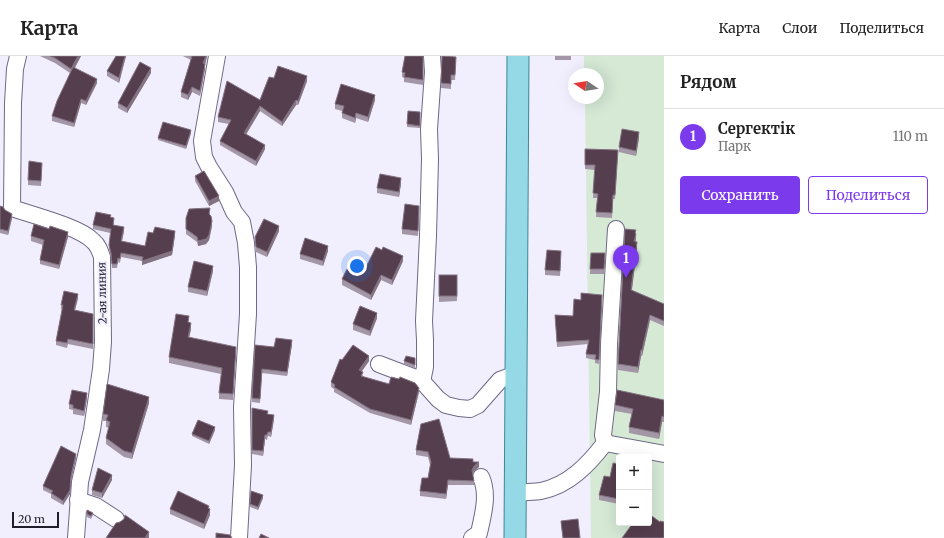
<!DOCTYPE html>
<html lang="ru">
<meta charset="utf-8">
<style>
:root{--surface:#fff;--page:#f2f2f2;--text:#222;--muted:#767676;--line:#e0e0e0;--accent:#7c3aed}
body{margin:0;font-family:Merriweather,serif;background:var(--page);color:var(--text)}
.controls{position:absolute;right:12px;bottom:12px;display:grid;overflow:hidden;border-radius:4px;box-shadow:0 4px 16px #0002}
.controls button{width:36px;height:36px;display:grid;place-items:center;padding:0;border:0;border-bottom:1px solid var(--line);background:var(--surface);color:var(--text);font:20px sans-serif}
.compass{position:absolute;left:568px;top:12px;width:36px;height:36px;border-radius:50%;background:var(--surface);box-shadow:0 4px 16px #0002;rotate:282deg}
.scale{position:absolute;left:12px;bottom:10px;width:47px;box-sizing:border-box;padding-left:4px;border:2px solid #211e2b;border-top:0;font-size:11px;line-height:14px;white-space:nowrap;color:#211e2b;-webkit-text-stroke:3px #f1eefd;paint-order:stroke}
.you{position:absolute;left:357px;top:210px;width:14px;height:14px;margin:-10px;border:3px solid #fff;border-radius:50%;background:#1a73e8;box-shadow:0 0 0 6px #1a73e833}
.badge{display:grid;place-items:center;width:26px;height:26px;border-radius:50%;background:var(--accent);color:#fff;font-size:13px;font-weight:700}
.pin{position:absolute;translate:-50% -33px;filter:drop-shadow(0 1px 2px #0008)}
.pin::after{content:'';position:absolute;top:21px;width:14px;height:12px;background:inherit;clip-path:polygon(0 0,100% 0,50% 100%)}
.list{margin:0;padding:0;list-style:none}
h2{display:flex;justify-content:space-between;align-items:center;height:52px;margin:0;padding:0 16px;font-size:17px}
h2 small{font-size:13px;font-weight:400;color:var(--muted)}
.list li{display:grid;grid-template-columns:26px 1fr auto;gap:12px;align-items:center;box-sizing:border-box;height:56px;padding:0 16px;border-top:1px solid var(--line)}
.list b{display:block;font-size:15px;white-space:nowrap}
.list p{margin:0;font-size:13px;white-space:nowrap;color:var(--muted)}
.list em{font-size:13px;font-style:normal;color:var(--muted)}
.actions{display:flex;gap:8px;padding:12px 16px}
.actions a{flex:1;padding:9px 0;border:1px solid var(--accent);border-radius:4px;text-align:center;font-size:14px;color:var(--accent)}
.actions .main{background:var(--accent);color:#fff}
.map{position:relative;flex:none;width:664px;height:482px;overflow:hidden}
header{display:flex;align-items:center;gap:24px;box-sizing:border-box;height:56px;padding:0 20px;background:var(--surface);border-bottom:1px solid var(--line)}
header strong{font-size:19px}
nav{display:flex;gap:22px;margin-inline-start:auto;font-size:14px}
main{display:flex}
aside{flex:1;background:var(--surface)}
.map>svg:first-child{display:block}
.green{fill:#d5e9d5;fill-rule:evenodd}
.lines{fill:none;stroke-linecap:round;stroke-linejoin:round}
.minor-casing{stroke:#6f6887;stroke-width:18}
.major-casing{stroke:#3e8799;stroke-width:23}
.minor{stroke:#fff;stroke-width:16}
.major{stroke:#94d9e5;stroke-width:21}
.wall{fill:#a396a6}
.shaded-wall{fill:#847382}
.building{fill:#553e4e;stroke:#847382}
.labels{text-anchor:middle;stroke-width:4;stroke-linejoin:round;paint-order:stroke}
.street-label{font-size:11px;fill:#211e2b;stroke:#f1eefd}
</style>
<header>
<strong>Карта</strong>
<nav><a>Карта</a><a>Слои</a><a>Поделиться</a></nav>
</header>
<main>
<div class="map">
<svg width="664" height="482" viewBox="0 0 664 482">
<rect width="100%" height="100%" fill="#f1eefd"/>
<path class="green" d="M584,0h80v482h-73l-6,-440h13v-24h-14zM619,401h30v66h-30z"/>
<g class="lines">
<defs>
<g id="minor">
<path d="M18,0l-3,13 -2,34 -1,105c20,7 68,19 81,33 5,4 7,10 9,16l1,85 -2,27 -9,61 -12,52 -4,56"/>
<path d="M217,0l-15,85 2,16 5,10 16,25 9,20 8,10 4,21 2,24v47l-6,93 1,58 -4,73"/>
<path d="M379,308l42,16 17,19 8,6 13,3 11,1 8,-4 22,-25 16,-6"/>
<path d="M422,326l3,-15v-27l-1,-19 4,-85 2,-77 -1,-30 4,-57 -1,-16"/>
<path d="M605,387l-2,-8 5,-43 1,-48 7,-115"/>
<path d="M516,437c8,-1 17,-1 25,-2 28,-6 47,-26 64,-48l59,11"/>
<path d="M78,444l18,6 20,13"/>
<path d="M472,482l7,-5c4,-18 10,-39 2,-56"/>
</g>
<path id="major" d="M515,482l3,-482"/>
</defs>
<use href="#minor" class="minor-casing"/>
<use href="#major" class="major-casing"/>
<use href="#minor" class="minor"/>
<use href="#major" class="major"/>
</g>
<g class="wall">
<path d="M40,0h41l-6,12 22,15 -11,22 -5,-2 -7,24 -22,-6v-5l18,-43 -15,-10z"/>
<path d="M126,0l-7,27 -12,-7v-5z"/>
<path d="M183,0h24l-2,9v4l-5,27 -8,-4 -4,8 -7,-3v-5l10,-32z"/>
<path d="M423,0v29l-19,-3v-4l-2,-1v-5z"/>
<path d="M442,0l14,6 -1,18h-4v9l-10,-1z"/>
<rect x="555" y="0" width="16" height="4"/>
<path d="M151,17l-24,40 -9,-5v-5z"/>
<path d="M274,22l33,3 -9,24h-2l-14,21 -22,-15 -14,23 19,15 -9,17 -36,-21v-4l9,-17 -11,-2v-5l42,-17z"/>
<path d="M375,44l-7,22 -12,-4 -1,5 -13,-5v-7l-7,-2v-5z"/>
<path d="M420,56v16l-13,-1v-3z"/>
<path d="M191,77l-5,16 -28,-9v-2z"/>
<path d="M639,82l-3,18 -17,-4v-5z"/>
<path d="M585,93l33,1 -3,49h-2l-1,19 -16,-1 1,-19h-4l2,-28 -10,-1z"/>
<path d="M42,112l-1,18 -13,-1v-5z"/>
<path d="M195,120l24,25 -10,5 -14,-25z"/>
<path d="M401,127l-2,14 -22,-4v-5z"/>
<path d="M0,150l12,12 -4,17 -8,-2z"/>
<path d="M419,150l-1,30 -16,-2v-5z"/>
<path d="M210,157v2l2,11 -3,14 -3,4 -8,2 -1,-4 -11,-8v-16z"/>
<path d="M111,161l3,5v3l10,6 -2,10 23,5 8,-13 22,2 -3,20 -30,10v-4l-21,-4 -1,6 -2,-1 -1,6h-5l-1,-11 -2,-8 1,-16 -17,-4v-4z"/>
<path d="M49,173l19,8 -9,32 -19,-5v-4l3,-15 -12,-4v-5z"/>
<path d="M279,175l-12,26 -11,-5 -1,-15z"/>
<path d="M636,177v9l1,6 -5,42 32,14v22l-14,-6 -8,36h-1l-3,17 -20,-3v-6z"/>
<path d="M328,195l-5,15 -23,-7v-5z"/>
<path d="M591,197l14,6 -1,15h-14z"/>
<path d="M561,200l-1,20 -15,-1v-5z"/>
<path d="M403,205l-11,24 -11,-5 -10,20 -29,-15v-6l9,-8h13z"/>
<path d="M213,215l-6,25 -19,-4v-5z"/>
<path d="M439,219h18v26l-18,1z"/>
<path d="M602,239l-3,69 -4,-1v-3l-9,-2v-4l2,-10 -31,3 -2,-32 18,1 8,-16z"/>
<path d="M78,242l-3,12 18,4v35l-25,-5 -1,4 -11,-3v-4l6,-31 -1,-1v-4z"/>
<path d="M377,262l-7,18 -17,-6v-6z"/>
<path d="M189,267l2,6 -2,8 47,16 -3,47 -14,-1v-6l2,-19 -52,-11v-6z"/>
<path d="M292,288l-5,32 -25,-3 -2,30 -8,-1 3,-57 19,2z"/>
<path d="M415,302v10l-11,-4v-3z"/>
<path d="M342,304l27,1 -7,10 1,6 56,15 -8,33 -41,-12 -36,-21v-3l-3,-2v-5z"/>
<path d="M87,342l-3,18 -11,-2v-4l-4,-1v-5z"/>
<path d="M664,344v22h-2l-3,17 -30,-6v-6l3,-13 -17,-3v-6z"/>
<path d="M149,347l-17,56 -8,-2 -18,-13v-6l3,-10 -3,-1v-6h-3v-7z"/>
<path d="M252,352l16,6 6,5 -3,18 -3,-1 -1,4 -2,-1 -2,17 -11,-2z"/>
<path d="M421,368l29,34 23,4 6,5 -5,4 -2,2 2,8v4h-26l-2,14 -26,-3v-5l8,-13 2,-13 -2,-8 -12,-2v-5z"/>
<path d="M215,374l-6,14 -17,-8v-2z"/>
<path d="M76,402l-5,22 -1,14 -7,11 -12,-7v-4l-8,-4v-4z"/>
<path d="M619,408v40l-20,-4v-5z"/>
<path d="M112,424l-10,18 -10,-3v-5z"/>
<path d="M263,442l-5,12 -8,-3v-3z"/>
<path d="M170,453h39l1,6 -6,14 -34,-15z"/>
<path d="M87,454l6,5 -2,4 -4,-2z"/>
<path d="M561,465l19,17h-17l-2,-12z"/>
</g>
<g class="shaded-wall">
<path d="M78,0h3l-10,18v-5z"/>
<path d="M125,0h1l-7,27v-5z"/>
<path d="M206,0h1l-2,9v4l-5,27 3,-33z"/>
<path d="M151,12v5l-24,40v-5z"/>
<path d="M307,20v5l-9,24v-4z"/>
<path d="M97,23v4l-11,22v-4z"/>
<path d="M192,31v5l-4,8v-5z"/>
<path d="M375,39v5l-7,22v-5z"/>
<path d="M81,43v4l-7,24v-4z"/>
<path d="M296,44v5l-14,21v-4z"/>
<path d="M260,50v5l-16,27v-5z"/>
<path d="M356,57v5l-1,5v-5z"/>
<path d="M191,74v3l-5,16v-3z"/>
<path d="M639,76v6l-3,18v-5z"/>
<path d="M265,89v4l-9,17v-5z"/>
<path d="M401,122v5l-2,14v-5z"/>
<path d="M219,140v5l-10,5v-5z"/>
<path d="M12,158v4l-4,17v-4z"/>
<path d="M212,165v5l-3,14 -3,4 -8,2v-5z"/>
<path d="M279,170v5l-12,26v-5z"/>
<path d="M124,171v4l-3,14v-4z"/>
<path d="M636,174v9l-2,8v-6z"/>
<path d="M175,175v4l-3,20 -30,10v-4z"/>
<path d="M68,176v5l-9,32v-4z"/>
<path d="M637,186v6l-6,48v-6z"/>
<path d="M328,190v5l-5,15v-5z"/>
<path d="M403,200v5l-11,24v-5z"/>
<path d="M213,210v5l-6,25v-5z"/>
<path d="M381,219v5l-10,20v-5z"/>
<path d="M78,238v4l-4,16v-4z"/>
<path d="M377,257v5l-7,18v-5z"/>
<path d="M650,259v5l-8,36v-6z"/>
<path d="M191,267v6l-3,14v-6z"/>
<path d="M292,284v4l-5,32v-4z"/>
<path d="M641,294v6l-3,17v-6z"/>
<path d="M369,300v5l-10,14v-5z"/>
<path d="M419,332v4l-8,33v-5z"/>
<path d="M87,337v5l-3,18v-5z"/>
<path d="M149,341v6l-17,56v-6z"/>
<path d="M274,359v4l-3,18v-5z"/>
<path d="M662,360v6l-3,17v-6z"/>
<path d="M215,371v3l-6,14v-3z"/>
<path d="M265,379v4l-2,17v-5z"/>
<path d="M76,398v4l-5,22 -1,14 -7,11v-4l8,-25z"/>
<path d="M479,406v5l-5,4 -2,4v-5l2,-4z"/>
<path d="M112,419v5l-10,18v-5z"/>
<path d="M448,424v5l-2,14v-5z"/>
<path d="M263,439v3l-5,12v-3z"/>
<path d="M210,453v6l-6,14v-5z"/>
<path d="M149,476v6h-4z"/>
</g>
<g class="building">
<path d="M50,0h28l-7,13 -16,-11z"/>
<path d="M116,0h9l-6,22 -12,-7z"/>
<path d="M192,0h14l-3,7 2,1 -5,27 -8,-4 -4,8 -7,-3z"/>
<path d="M405,0h18v24l-19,-3 1,-4 -3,-1z"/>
<path d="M442,0l14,1 -1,18h-4v9l-10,-1z"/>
<path d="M140,6l11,6 -24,40 -9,-5z"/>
<path d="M278,10l29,10 -9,25 -2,-1 -14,22 -22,-16 -16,27 21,12 -9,16 -36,-20 11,-21 -13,-3 9,-36 33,19 9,-23 5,1z"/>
<path d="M73,11l24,12 -11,22 -5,-2 -7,24 -22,-7 5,-15z"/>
<path d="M341,28l34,11 -7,22 -12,-4 -1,5 -13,-5 2,-7 -9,-2z"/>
<path d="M408,55l12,1v14l-13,-2z"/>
<path d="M163,66l28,8 -5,16 -28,-8z"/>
<path d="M622,73l17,3 -3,19 -17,-4z"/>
<path d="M585,93l33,1 -3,45h-2l-1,18 -16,-1 2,-18 -5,-1 2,-28h-10z"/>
<path d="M29,105l13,2 -1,18 -13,-1z"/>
<path d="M204,115l15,25 -10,5 -14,-25z"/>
<path d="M380,118l21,4 -2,14 -22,-4z"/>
<path d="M405,148l14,2 -1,25 -16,-2z"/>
<path d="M0,150l3,1 2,3 7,4 -4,17 -8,-2z"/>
<path d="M210,152l-1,6 2,2 1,5 -3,14 -3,4 -8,2 -1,-4 -11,-8v-11l3,-9z"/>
<path d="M96,156l15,3 -1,2 4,1 -1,7 11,2 -3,14 24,5 3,-14 5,1 2,-6 20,4 -3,20 -30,10 1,-4 -22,-4 -1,6 -2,-1 -1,6h-5l-1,-11 -2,-8 2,-16 -18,-4z"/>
<path d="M264,163l15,7 -12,26 -11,-5 -1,-10z"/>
<path d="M34,168l15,5 1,-3 18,6 -9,33 -19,-5 4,-20 -13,-4z"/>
<path d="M625,173l11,1 -1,3 1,1 -2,7 3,1 -6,48 33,14v17l-14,-6 -8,35h-1l-3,17 -20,-3z"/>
<path d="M305,182l23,8 -5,15 -23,-7z"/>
<path d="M376,191l6,3 1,-3 20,9 -11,24 -11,-5 -10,20 -29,-16 5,-10 4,2 3,-6 10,6z"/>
<path d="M547,194l14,1 -1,20 -15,-1z"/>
<path d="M591,197h14l-1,16h-14z"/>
<path d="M194,205l19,5 -6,25 -19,-4z"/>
<rect x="439" y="219" width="18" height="21"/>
<path d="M64,235l14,3 -4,16 19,4v30l-25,-5 -1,4 -11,-2 7,-36h-2z"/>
<path d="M581,237l21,2 -3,65 -4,-1 1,-4 -10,-1 3,-14 -32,2 -2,-27 18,1 1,-17 7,1z"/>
<path d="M360,250l17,7 -7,18 -17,-7z"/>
<path d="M176,258l13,2 -1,6 3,1 -3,14 48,10 -3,47 -14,-1 3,-25 -53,-11z"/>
<path d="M276,282l16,2 -5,32 -25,-3 -2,30 -8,-1 3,-53 19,2z"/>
<path d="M353,289l16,11 -10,14 4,2 -2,4 28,8 2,-7 8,2 1,-2 15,6 4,5 -8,32 -41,-11 -36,-22 1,-2 -4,-3 9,-23 2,1z"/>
<path d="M406,300l9,2v7l-11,-4z"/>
<path d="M107,328l42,13 -17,56 -8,-2 -18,-13 4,-16 -4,-2 2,-5 -5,-1z"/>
<path d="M72,334l15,3 -3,18 -11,-3v-3l-4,-1z"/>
<path d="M617,334l47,10v17l-2,-1 -3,17 -30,-6 4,-18 -18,-4z"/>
<path d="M252,352l16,3 -1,3 7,1 -3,17h-3l-1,3h-2l-2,16 -11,-1z"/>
<path d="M439,363l11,39 23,1v3h6l-5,4 -2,4 2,11 -26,-1 -2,14 -26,-3 2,-13h6l3,-16 -3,-10 -12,-2 5,-26z"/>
<path d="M198,364l17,7 -6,14 -17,-7z"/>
<path d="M61,390l15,8 -5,22 -1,14 -7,11 -12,-8 2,-2 -10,-5z"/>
<path d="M613,407l6,1v35l-20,-4 5,-19 6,1z"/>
<path d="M98,412l14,7 -10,18 -10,-3z"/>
<path d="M178,435l31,15 -1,2 2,1 -6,15 -34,-15z"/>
<path d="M251,435l12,4 -5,12 -8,-3z"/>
<path d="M87,454l6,3 -2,3 -4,-2z"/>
<path d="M649,458l11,8v-1l4,1v16h-42l11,-15h16z"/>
<path d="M125,459l24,17 -4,6h-39l10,-15 4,-1 4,-3z"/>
<path d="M578,463l2,19h-17l-2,-17z"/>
<path d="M216,477l14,2 2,3h-16z"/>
<path d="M261,478l8,4h-10z"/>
</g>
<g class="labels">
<g class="street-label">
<text transform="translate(102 237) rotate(-91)" y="4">2-ая линия</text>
</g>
</g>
</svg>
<div class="controls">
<button>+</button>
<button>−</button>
</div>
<svg class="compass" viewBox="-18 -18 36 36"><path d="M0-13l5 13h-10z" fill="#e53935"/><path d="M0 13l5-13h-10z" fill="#767676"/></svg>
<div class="scale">20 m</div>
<div class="you"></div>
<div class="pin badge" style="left:626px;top:222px">1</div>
</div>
<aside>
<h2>Рядом<small></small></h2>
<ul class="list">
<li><span class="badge">1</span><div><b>Сергектік</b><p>Парк</p></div><em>110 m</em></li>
</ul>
<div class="actions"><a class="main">Сохранить</a><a>Поделиться</a></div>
</aside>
</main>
